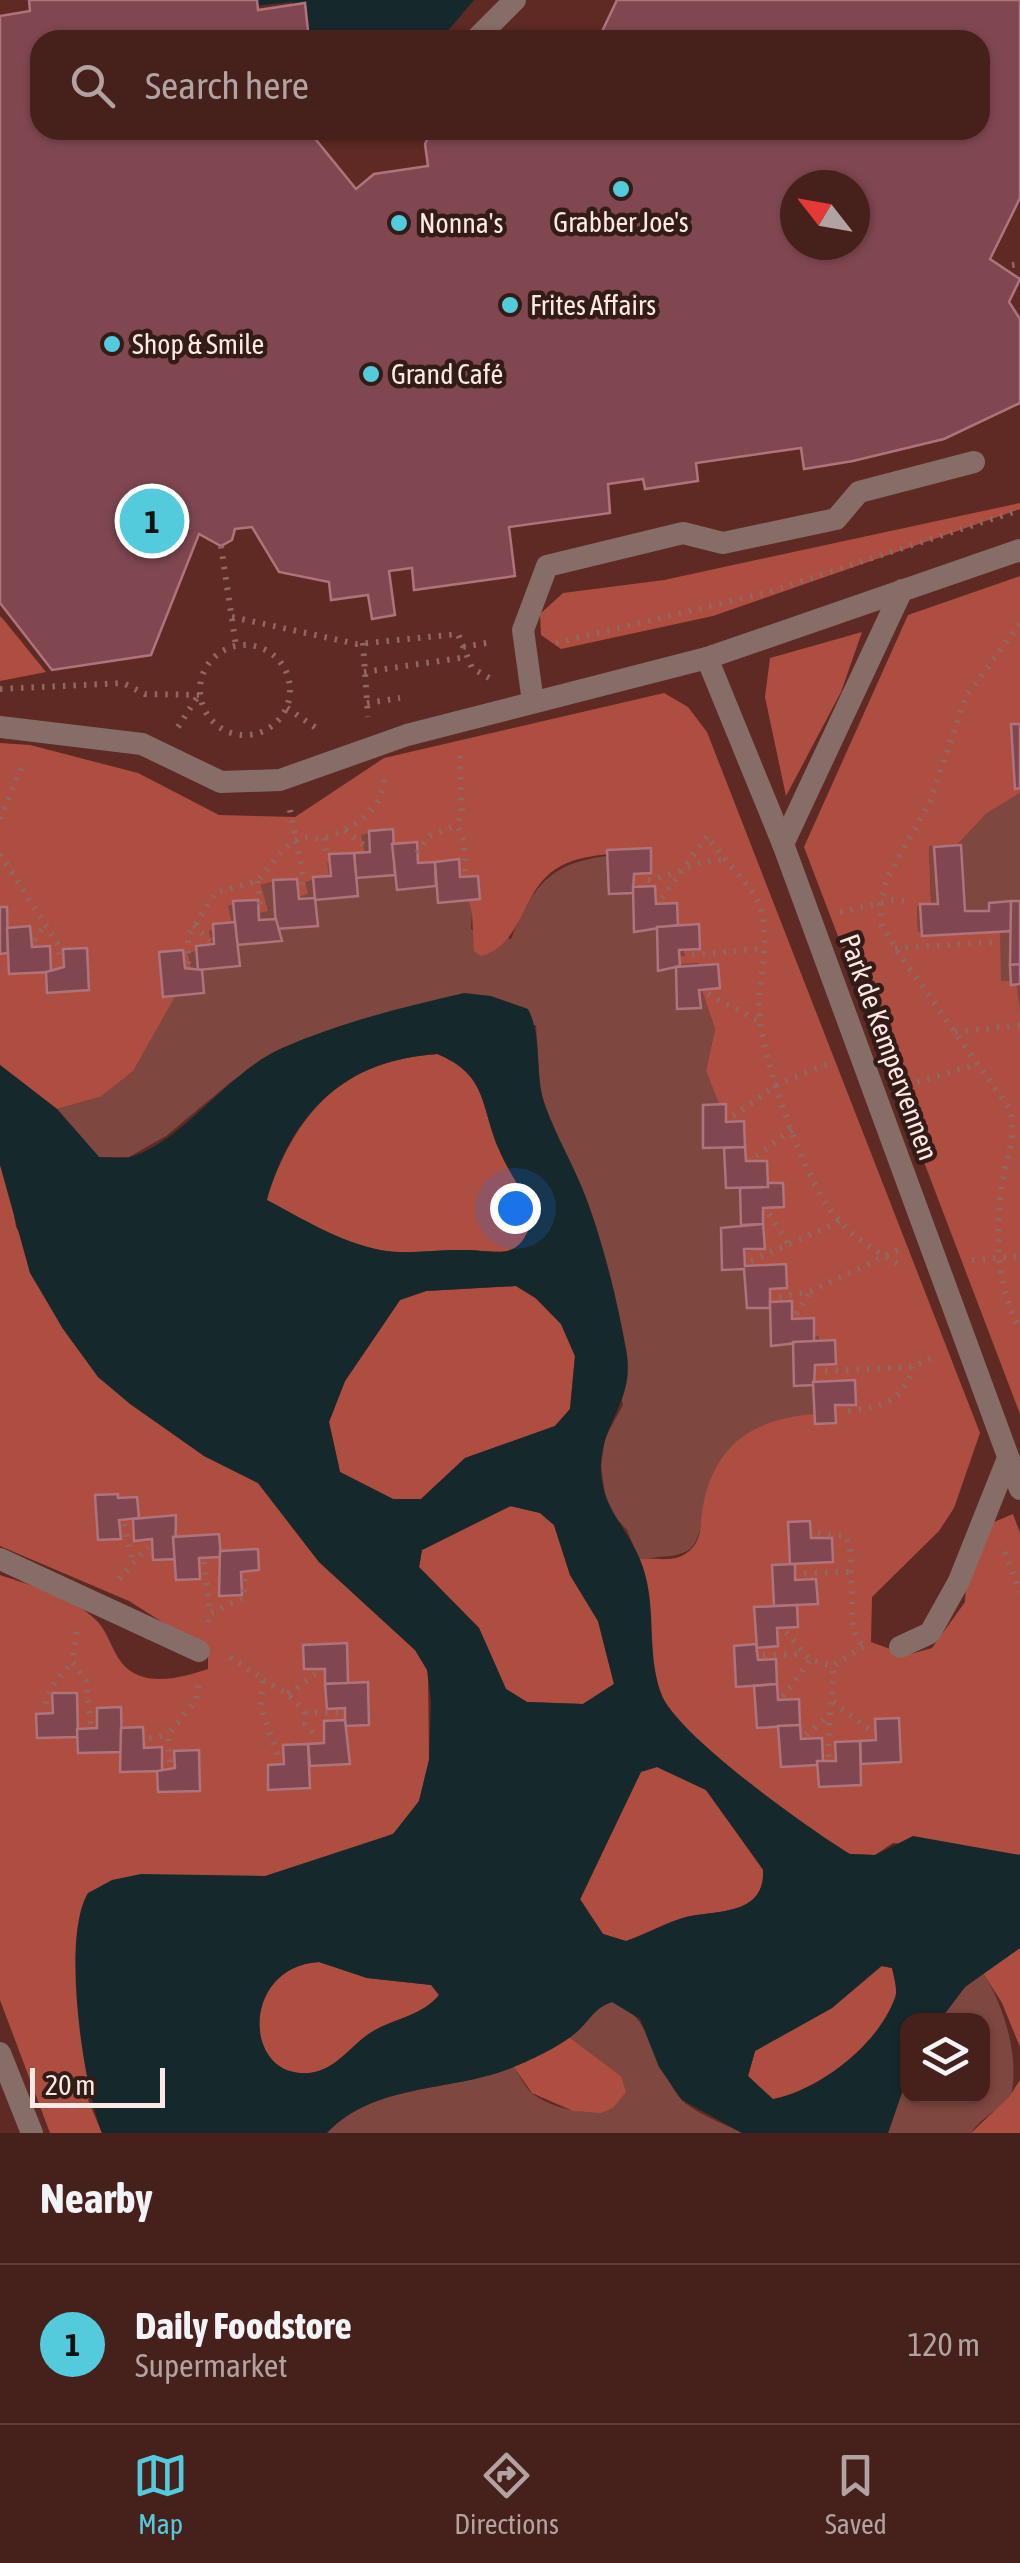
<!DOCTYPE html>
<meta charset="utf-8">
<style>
:root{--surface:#46201a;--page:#4d2823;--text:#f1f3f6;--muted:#b0a3a2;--line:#5e3e39;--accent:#54cadd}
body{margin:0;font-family:"Asap Condensed",sans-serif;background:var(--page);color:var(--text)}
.controls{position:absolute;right:30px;bottom:30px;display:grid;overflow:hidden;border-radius:20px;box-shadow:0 2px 8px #0004}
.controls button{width:90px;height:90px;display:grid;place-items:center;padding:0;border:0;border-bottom:2px solid var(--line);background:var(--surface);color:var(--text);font:50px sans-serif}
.compass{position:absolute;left:780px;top:170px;width:90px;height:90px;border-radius:50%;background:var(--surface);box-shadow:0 2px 8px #0004;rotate:301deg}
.scale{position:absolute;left:30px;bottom:25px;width:135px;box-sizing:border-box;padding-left:10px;border:5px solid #fde8e5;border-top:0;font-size:28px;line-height:35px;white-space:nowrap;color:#fde8e5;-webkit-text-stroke:8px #331c18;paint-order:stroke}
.you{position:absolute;left:515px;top:1208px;width:35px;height:35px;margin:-25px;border:8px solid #fff;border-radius:50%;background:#1a73e8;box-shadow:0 0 0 15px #1a73e833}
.badge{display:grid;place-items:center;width:65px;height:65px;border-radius:50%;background:var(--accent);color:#111;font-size:32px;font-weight:700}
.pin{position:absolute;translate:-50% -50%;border:5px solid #fff;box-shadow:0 2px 10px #0006}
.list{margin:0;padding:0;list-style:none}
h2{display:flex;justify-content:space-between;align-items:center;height:130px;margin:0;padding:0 40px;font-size:42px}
h2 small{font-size:32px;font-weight:400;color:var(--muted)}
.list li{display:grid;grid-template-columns:65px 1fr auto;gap:30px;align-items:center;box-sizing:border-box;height:160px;padding:0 40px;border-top:2px solid var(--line)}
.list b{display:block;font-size:38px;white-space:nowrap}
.list p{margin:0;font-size:32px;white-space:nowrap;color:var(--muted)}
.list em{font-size:32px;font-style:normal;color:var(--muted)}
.icon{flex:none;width:55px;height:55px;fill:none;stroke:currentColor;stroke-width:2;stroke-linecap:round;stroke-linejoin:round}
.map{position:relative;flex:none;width:1020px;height:2133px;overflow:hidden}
.search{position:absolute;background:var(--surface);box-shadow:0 2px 8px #0004;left:30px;right:30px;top:30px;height:110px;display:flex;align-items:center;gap:25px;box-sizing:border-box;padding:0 35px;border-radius:30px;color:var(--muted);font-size:38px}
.sheet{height:290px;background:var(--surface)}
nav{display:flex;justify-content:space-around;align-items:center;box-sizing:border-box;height:140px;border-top:2px solid var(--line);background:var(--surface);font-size:28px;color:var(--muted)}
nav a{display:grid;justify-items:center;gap:5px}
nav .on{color:var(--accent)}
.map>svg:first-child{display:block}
.green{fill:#7e473f}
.forest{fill:#ae4e41}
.water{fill:#15292c;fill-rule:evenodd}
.building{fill:#804751;stroke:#b0737c;stroke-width:2.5;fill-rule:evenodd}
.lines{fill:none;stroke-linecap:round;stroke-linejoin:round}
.path{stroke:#916761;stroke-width:6;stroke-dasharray:2.5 8;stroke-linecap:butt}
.service{stroke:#876d68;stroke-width:22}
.poi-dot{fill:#54cadd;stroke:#331c18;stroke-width:4}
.labels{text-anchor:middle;stroke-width:9;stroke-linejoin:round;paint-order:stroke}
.poi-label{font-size:28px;fill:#fde8e5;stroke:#331c18;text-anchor:start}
.street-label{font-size:28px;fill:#fde8e5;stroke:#331c18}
</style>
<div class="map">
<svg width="1020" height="2133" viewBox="0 0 1020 2133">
<rect width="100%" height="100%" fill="#5e2a23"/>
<g class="green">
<path d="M1020,793v218h-3l-16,-29 -83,-50 -1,-26 14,-2 -2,-58 28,-1 29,-31z"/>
<path d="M383,829l74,31 15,54 -1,15 40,10c30,-75 55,-80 132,-87l-19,32 12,-1 38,23 12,51 -16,8 29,-2 3,28 13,38 -9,41 66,114 -19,23v44l-20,15 43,-1 5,36 38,35c1,31 15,44 16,77l-132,93c-4,54 -17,48 -64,53l-12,-29 -20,-22 -6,-42 4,-28 18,-33 -66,-265 -17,-49 -4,-66 -258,25 -47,32 -65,54 -37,21h-30l-42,-48 43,-12 63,-82 28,-47 -3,-15 25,-7 -4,-15 18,-25 20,-5 20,10 -6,-26 24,-6 22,16 -3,-14 56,-46z"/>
<path d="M983,1973c21,32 37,85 28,122 -11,15 -30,22 -40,38h-83l19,-55 1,18h74v-76h-42l25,-33z"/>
<path d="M612,2002c38,9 44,67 67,95 14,16 44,26 63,36h-415c48,-51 126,-40 186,-67 6,8 12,22 20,28 20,15 56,23 80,14l8,-32 -52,-39 28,-30z"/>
</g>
<g class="forest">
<path d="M1020,503v6l-307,107 -152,33 -20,-14 -1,-21 23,-21 101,-13z"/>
<path d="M1020,576v217l-34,21 -29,31 -28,1 2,59 -14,1 1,26 82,-2 1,51h15l4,30v403l-216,-567 104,-232z"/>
<path d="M0,616l3,3 43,53 -46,9z"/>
<path d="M862,632l-21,60 -55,104 -21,-99 5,-39z"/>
<path d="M664,693l24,14 19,25 273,701 -26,75 -15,23 -67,66 -1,45 36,13 25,-7 33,-46 3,-61 14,-14 31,-13 7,19v322l-127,-12 -18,12 -25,-1c-41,-25 -171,-117 -189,-158 -18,-45 -2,-93 -22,-137 16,-2 32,4 46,-5 19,-12 14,-29 18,-48 14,-73 65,-92 132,-93v-29h-32v-25h16v-23h-11l-27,-16v-19h-22l17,-35h-44v-15h21v-44l18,-23h-18l-14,-18v-36h-18v-21l-15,-39 9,-41 -13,-38 -3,-28 -30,2 -1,-7 17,-2 -11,-49 -21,2 -16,-11 -1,-14 -12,1 19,-33c-27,2 -59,1 -84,15 -39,22 -34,77 -78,89l-7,-5 -2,-37 -15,-54 -45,11 -23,-20 -6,-21 -22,5 4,18 -38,10 2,12 -24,7 3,12 -18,5 -6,-20 -23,6 7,26 -18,4 -4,-14 -18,5 4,19 -23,6 4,16 -25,6 3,15 -58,103 -33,26 -43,12 -57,-44v-322l30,2 108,28 81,42 76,2 89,-59z"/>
<path d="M438,1054c50,21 42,51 61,96 9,21 24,42 35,63 -14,53 -33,36 -76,37 -24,0 -54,5 -78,0 -41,-8 -77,-31 -114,-50 30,-88 76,-140 172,-146z"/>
<path d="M0,1165l8,15 8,47 82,150 106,79 54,27 61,79 96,88 13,20 1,90 -10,41 -14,21 -12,12 -33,13 -95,30 -48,2 -129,221 14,33h-52l-50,-133v-425c34,12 72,20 98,47 10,11 14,28 23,40 21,27 60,16 87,7v-18l-79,-50 -129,-55z"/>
<path d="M516,1286l19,12 26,26 14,32 -5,53 -15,17 -90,32 -44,41h-28l-53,-27 -11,-50 16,-41 55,-81 26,-9z"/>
<path d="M511,1506l29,7 14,12 16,50 28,46 16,63 -31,20 -56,-2 -21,-13 -27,-61 -60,-61 3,-17z"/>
<path d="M657,1767l49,23 57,80c3,46 -47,40 -77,47 -20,5 -40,17 -60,24l-23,-7 -23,-34 61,-129z"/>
<path d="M1020,1948v99l-18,-44 -19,-30z"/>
<path d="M319,1962l48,16 65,7 7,10c-17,21 -44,23 -66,36 -22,14 -36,39 -64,42 -67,6 -69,-106 10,-111z"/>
<path d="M882,1966l10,2c2,9 6,22 3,30 -17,47 -76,92 -123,102l-24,-24 7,-25 77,-43z"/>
<path d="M569,2037l52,39 5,16 -13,16 -12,5 -28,-2 -41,-18 -19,-27z"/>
<path d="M1020,2080v53h-49l38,-36z"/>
</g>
<g class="water">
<path d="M253,0h221l-34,40h-144l-4,-38 -38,4z"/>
<path d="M464,993l27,3 37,13c15,28 6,65 17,96 11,31 28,59 40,90 18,47 32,104 41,154 10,51 -23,70 -25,115 -2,47 33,67 44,110 11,40 2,80 16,119 13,40 149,137 189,161l25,1 38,-19 107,19v93l-55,39 -25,33h-32l-1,58 -19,55h-146l-60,-33 -23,-33 -19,-48 -28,-17c-18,6 -21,17 -34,29 -18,16 -47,29 -69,38 -60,23 -135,14 -182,64h-225c-19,-48 -41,-196 -14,-240l24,-13 29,-6 124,2 128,-42 26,-33 10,-41 2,-59 -4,-31 -12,-20 -96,-88 -61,-79 -54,-27 -74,-52 -32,-27 -35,-48 -33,-56 -30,-108v-100l57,44 42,48c9,0 22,2 31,0 53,-15 97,-84 150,-108 58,-26 123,-42 184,-56zM437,1054c51,21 43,51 62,95 9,22 24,43 35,63 -13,54 -33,37 -76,38 -24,0 -53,5 -78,0 -40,-8 -77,-31 -113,-50 25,-88 78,-140 170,-146zM516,1286l20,12 25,26 14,32 -5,53 -15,17 -90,32 -44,41h-28l-53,-27 -11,-50 16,-41 55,-81 26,-9zM510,1506l30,7 14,12 16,50 28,46 16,63 -31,20 -56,-2 -21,-13 -27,-61 -60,-61 3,-17zM657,1767l49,23 57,79c3,47 -47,41 -77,48 -20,6 -40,17 -60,24l-23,-7 -23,-35 61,-127zM319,1962l48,16 64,7 8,10c-17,21 -44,23 -67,37 -22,13 -35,38 -63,41 -67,6 -68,-107 10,-111zM881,1966l11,2c2,9 6,22 3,30 -17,47 -75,92 -122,101l-25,-23 7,-25 77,-43z"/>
</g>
<g class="building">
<path d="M29,0h228l1,10 47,-7 4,37h-269v90h268l48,59 18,-15 54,-8 -3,-22 7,-14h548v-90h-382l19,-40h403v198l-30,61 30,20 -11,23 11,17v84l-76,36 -91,22 -49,8 -3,-21 -105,15 2,18 -53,8 -2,-10 -35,5 2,29 -101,14 6,49 -101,14 -2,-22 -23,3 6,44 -23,4 -4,-24 -37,5 -2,-18 -50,-10 -27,-45 -17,2 -3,11 -11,6 -22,-12 -48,121 -99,15 -52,-67v-587l30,-5zM795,185h60v60h-60z"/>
<path d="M1011,724h9v64l-5,1z"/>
<path d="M393,829l2,46 -39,3 -2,-25 16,-1 -1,-21z"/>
<path d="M417,842l1,21 17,-1 1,24 -39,4 -5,-46z"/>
<path d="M961,845l4,66h24v-8l22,-2 2,30 -91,5 -2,-32h18l-4,-57z"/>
<path d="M651,848v25l-17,1 -1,19 -24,1 -2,-44z"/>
<path d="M354,853l4,43 -43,4 -2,-23 18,-1 -2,-22z"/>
<path d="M459,859l1,18 18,-1 2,23 -42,4 -3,-41z"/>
<path d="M297,879l2,20 16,-1 3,28 -42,3 -3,-49z"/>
<path d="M655,886l1,18 21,-1 1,22 -44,7 -1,-45z"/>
<path d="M258,900l1,20 17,-1 6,22 -45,4 -4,-44z"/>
<path d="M1011,901h9v63l-10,1z"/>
<path d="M0,907h7l1,46 -8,1z"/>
<path d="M235,922l5,44 -42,4 -2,-24 18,-2 -1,-20z"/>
<path d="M699,924l1,25 -21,1 1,16 -22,5 -1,-44z"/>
<path d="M30,926l2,21 18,-1 1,26 -42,2 -2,-46z"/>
<path d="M87,948l2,42 -42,3 -1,-21 18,-5 -1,-18z"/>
<path d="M183,950l2,18 17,2 2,23 -41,4 -4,-45z"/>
<path d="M718,964l2,24 -21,2 2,18 -24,1 -1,-42z"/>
<path d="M1020,964v20l-9,1 -1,-20z"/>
<path d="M726,1104v18l18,-1 1,26 -42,1v-43z"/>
<path d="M745,1147l1,14h21l1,26 -42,1 -2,-40z"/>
<path d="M768,1183h15l1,24 -21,1v16l-22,1 -1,-37 28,-1z"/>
<path d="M763,1224l2,25h-21l1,17 41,-2 1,24 -17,1v19h-23l-3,-39 -22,1 -1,-42z"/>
<path d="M792,1301v18l22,-1v23l-43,5 -1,-44z"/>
<path d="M835,1340l1,24 -21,1 -1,20 -20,1 -1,-44z"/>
<path d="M855,1380l1,25h-21l1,18 -21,1 -2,-42z"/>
<path d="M118,1494v4l19,-1 2,21 -20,2 2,19 -23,1 -3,-45z"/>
<path d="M176,1515l-1,44 -22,1 -1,-21 -18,2 -1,-22z"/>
<path d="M810,1521l1,17h21l1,24 -43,2 -2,-42z"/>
<path d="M219,1534l2,23 -22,1 1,21 -24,1 -3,-43z"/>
<path d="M258,1549l1,21 -18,2 1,23 -23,1 1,-45z"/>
<path d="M795,1564v16l21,-1 2,25 -44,2 -2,-41z"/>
<path d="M797,1605l1,22 -21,1 1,18 -21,2 -3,-41z"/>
<path d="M347,1643l1,40 -23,1v-15h-21l-1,-24z"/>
<path d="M756,1644l2,16 18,-1 1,25 -41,3 -2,-41z"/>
<path d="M368,1682l1,43 -24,1v-18l-18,1 -2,-25z"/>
<path d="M777,1684l1,16 21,-1 1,26 -43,3 -3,-42z"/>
<path d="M52,1693h25l1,44 -41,1 -1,-24 17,-1z"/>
<path d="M121,1707l1,45 -44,1 -1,-24 20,-1v-20z"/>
<path d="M899,1718l2,44 -40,2 -1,-23 16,-1 -1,-21z"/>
<path d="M345,1720l5,44 -40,2 -2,-22 16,-1v-22z"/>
<path d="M800,1725l1,14 21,-1 1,23 -6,4 -36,2 -3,-41z"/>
<path d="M143,1727l1,21 18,-1v24l-42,1 1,-44z"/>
<path d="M860,1741l1,44 -42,2 -2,-26h19l-1,-19z"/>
<path d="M308,1744l2,44 -42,2v-25l16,-1 -1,-19z"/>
<path d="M199,1750l1,41 -42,1 -1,-21 18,-3 -1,-17z"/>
</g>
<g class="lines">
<g class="path">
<path d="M1012,265l8,-1"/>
<path d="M221,546l15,100"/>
<path d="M232,617l125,27 101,-10 14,34 19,11"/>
<path d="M1020,624l-54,72 -37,108 -42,74 -7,27 2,21 16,26 111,156c9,24 -3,51 -7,76 -7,48 -6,103 18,145"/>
<path d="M363,643l5,74"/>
<path d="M556,643l209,-50 255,-83"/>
<circle cx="245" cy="690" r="45"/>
<path d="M463,647l29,-5"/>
<path d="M364,672l103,-15"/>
<path d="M0,689l123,-6 22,11 54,1"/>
<path d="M367,703l33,-5"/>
<path d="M287,708l32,22"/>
<path d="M178,727l20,-31"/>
<path d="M460,756l2,57 -5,12 7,15 1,32"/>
<path d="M290,810l13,65 -2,18"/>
<path d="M0,819l24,-58"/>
<path d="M345,830l21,17"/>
<path d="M324,838l2,14"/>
<path d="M417,853l13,-17 27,-11"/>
<path d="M0,854l59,92 1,17"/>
<path d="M648,880c27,-4 48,-21 75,-20"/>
<path d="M257,881l4,30"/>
<path d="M662,898l45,-62c13,20 49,54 54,73 9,32 -2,66 -2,98 1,48 44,169 74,207 17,21 44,39 67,51"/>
<path d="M840,912l53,-12 19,1"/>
<path d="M194,925l16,16"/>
<path d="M34,940l11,-15"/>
<path d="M895,948l103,-6"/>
<path d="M692,955l72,-7"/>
<path d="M188,964v-28l27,-43 42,-12c15,-16 23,-33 43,-43 7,-3 16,2 23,0 28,-7 62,-29 61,-61"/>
<path d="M708,994l53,28"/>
<path d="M955,1032l65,-7"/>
<path d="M907,1085l71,-21"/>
<path d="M733,1116l45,-32 52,-21"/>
<path d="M756,1156l37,-27"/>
<path d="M769,1214l19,29"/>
<path d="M972,1260l48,-4"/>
<path d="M751,1261l90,-40"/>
<path d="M779,1297l32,-6 87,-41"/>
<path d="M796,1314l15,-23"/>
<path d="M825,1371l88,-4 22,-11"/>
<path d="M848,1411c33,-4 55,-8 65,-44"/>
<path d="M124,1524l8,37"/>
<path d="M818,1533l28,3 4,10 3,84 9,16"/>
<path d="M1005,1552l15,40"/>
<path d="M204,1562l6,51"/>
<path d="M804,1573l47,-1"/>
<path d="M119,1579l29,-32"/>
<path d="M208,1622l2,-9 34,-15 1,-22"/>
<path d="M77,1632l-5,30 14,19 5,44"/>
<path d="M786,1632l24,28 23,6 31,-20"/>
<path d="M763,1655l41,-1"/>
<path d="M230,1657l33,22 -2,28 18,52"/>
<path d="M263,1680l25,14 17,18 35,1"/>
<path d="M288,1694l30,-22"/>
<path d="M783,1697l27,-37"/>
<path d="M833,1702l38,29"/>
<path d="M46,1704l4,-15 22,-27"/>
<path d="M305,1712v12l12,14"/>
<path d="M806,1735l20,-17"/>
<path d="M149,1738l19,-3"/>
<path d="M829,1757c-2,-32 4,-59 4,-91"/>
<path d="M170,1762l-2,-27 28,-35 3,-17"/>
</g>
<g class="service">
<path d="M475,40l40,-40"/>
<path d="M707,658l76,186 237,645"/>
<path d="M533,702l-10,-72 24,-64 136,-33 40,10 113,-24 23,-27 115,-30"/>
<path d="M0,727l142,17 79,38 59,-2 127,-45 300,-77 313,-108"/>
<path d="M783,844l119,-254"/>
<path d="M0,1559l199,92"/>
<path d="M900,1647l30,-14 29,-52 49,-123"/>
<path d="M0,2053l32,80"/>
</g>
</g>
<g class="poi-dot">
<circle cx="621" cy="189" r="10"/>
<circle cx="399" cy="223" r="10"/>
<circle cx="510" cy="305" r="10"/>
<circle cx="112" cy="344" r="10"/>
<circle cx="371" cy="374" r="10"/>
</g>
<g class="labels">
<g class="poi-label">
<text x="621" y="232" text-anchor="middle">Grabber Joe's</text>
<text x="419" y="233">Nonna's</text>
<text x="530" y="315">Frites Affairs</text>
<text x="132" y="354">Shop &amp; Smile</text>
<text x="391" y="384">Grand Café</text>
</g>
<g class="street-label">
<text transform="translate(889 1047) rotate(70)" y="10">Park de Kempervennen</text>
</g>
</g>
</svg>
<div class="controls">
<button><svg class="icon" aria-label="layers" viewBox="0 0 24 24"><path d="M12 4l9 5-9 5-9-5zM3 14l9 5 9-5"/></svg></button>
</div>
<svg class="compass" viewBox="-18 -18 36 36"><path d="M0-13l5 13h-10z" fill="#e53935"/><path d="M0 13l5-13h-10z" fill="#b0a3a2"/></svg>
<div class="scale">20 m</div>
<div class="you"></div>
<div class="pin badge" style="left:152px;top:521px">1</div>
<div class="search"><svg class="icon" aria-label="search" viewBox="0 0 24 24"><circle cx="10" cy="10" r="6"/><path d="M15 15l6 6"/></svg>Search here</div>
</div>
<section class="sheet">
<h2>Nearby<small></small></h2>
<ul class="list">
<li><span class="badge">1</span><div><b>Daily Foodstore</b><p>Supermarket</p></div><em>120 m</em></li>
</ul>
</section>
<nav>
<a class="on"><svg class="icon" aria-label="map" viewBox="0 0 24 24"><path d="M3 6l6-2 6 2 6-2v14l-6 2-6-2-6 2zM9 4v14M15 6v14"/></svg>Map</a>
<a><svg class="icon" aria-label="directions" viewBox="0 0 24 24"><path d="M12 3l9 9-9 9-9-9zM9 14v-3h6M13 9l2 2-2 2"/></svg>Directions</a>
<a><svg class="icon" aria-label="saved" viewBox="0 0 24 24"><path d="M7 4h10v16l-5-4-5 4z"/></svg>Saved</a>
</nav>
